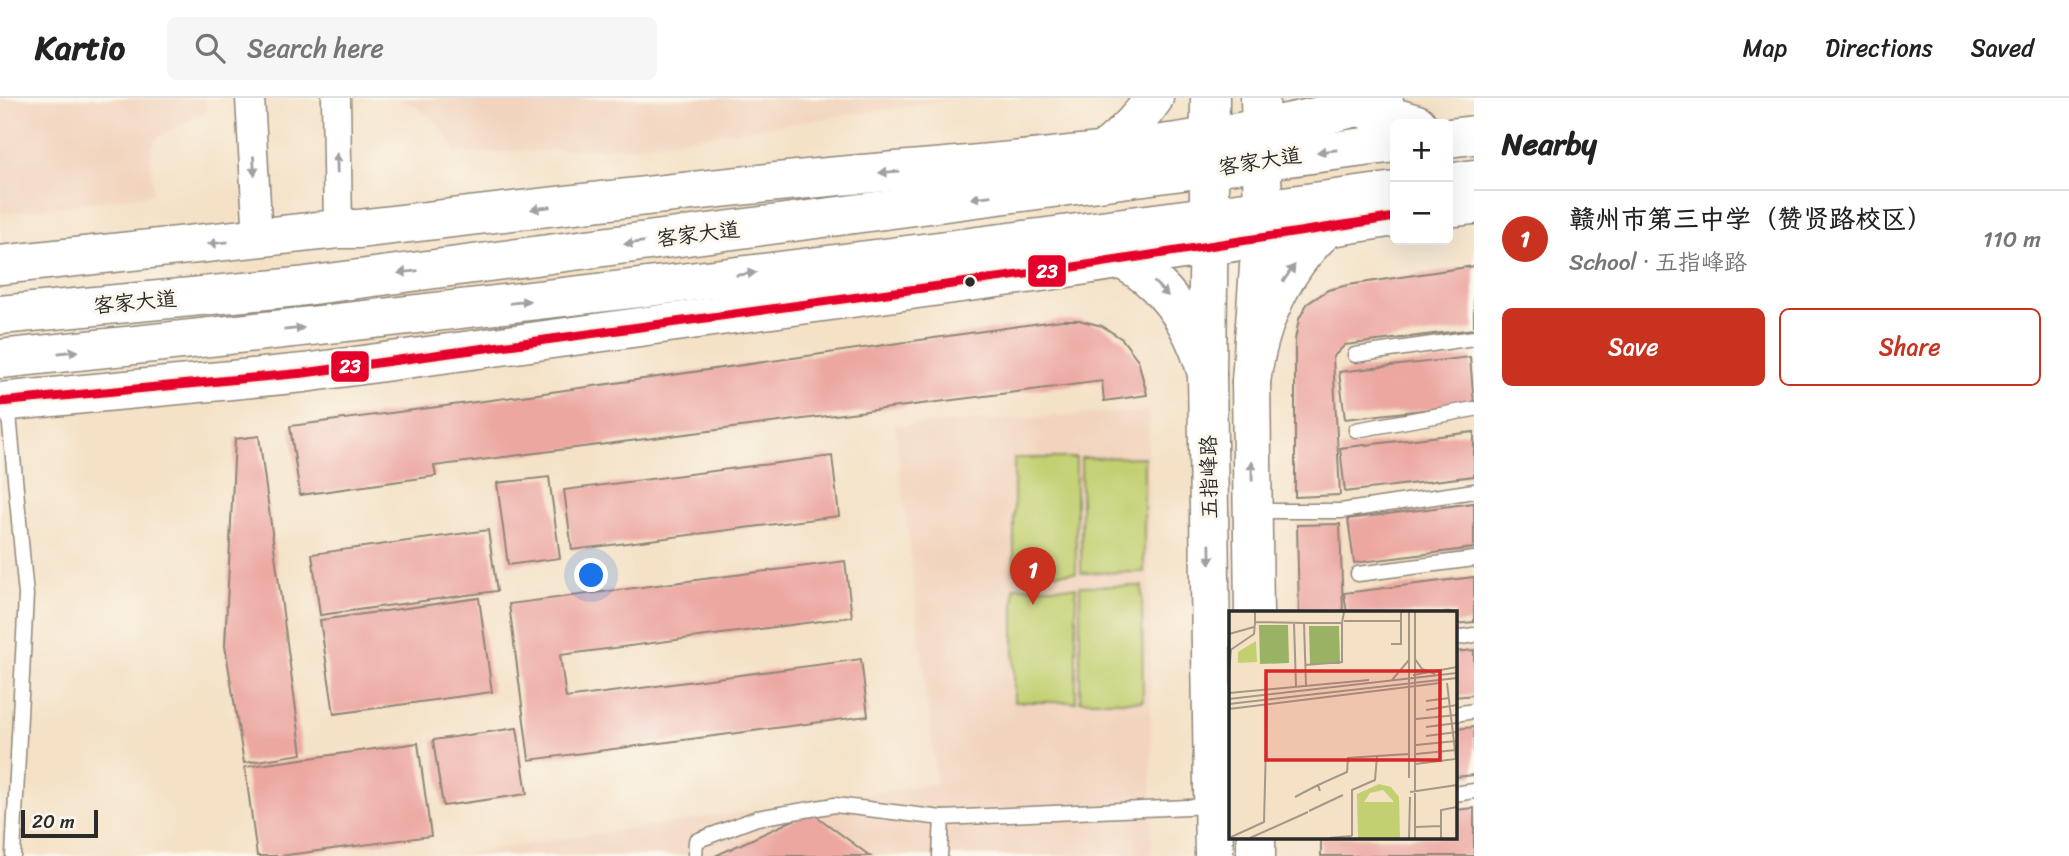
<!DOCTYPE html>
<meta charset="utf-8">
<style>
:root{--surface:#fff;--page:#f6f6f6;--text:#222;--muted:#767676;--line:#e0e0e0;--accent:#c8321e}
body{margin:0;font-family:Sriracha,"LXGW WenKai TC",sans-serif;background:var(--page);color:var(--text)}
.controls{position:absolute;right:21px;top:21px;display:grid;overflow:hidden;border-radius:10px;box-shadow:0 7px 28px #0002}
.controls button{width:63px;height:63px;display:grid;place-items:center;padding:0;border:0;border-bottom:2px solid var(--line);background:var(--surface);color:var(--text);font:35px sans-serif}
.scale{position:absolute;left:21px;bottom:18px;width:77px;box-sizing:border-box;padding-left:7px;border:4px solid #2b2b2b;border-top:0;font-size:19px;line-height:24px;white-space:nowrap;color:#2b2b2b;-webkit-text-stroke:5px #fbf7ec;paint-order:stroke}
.you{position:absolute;left:592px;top:478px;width:24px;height:24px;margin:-18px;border:5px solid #fff;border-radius:50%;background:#1a73e8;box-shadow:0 0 0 10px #1a73e833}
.badge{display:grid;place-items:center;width:46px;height:46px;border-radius:50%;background:var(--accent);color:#fff;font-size:23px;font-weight:700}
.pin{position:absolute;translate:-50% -58px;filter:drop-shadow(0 2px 4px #0008)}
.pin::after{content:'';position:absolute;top:37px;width:24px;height:21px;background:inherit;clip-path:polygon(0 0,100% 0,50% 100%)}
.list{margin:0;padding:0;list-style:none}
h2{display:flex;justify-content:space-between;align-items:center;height:91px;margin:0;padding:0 28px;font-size:30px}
h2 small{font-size:23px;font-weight:400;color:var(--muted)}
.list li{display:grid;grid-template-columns:46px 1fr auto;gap:21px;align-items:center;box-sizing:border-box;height:98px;padding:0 28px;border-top:2px solid var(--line)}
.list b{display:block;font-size:26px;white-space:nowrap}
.list p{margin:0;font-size:23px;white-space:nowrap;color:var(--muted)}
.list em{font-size:23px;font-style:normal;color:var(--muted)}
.actions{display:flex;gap:14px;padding:21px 28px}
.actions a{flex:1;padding:16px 0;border:2px solid var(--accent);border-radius:10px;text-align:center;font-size:24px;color:var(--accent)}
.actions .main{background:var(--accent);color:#fff}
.icon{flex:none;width:38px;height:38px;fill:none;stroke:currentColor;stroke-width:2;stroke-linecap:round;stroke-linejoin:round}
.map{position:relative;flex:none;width:1474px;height:758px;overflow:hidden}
header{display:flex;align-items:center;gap:42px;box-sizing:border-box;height:98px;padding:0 35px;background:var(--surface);border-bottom:2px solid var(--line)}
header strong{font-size:33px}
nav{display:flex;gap:38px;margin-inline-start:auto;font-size:24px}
.search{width:490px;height:63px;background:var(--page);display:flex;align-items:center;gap:18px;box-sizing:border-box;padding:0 24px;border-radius:10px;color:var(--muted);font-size:26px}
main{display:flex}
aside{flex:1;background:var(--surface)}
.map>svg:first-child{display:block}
.built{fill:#f2d4be}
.green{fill:#c3d072;stroke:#777e4e;stroke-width:2}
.building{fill:#eca7a1}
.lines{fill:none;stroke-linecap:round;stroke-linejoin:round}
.lane-casing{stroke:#908678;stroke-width:17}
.street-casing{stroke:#908678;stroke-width:31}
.secondary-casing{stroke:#908678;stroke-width:41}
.primary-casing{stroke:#908678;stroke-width:41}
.lane{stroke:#fff;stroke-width:14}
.street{stroke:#fff;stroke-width:28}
.secondary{stroke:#fff;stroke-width:38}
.primary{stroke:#fff;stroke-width:38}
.bus-1-casing{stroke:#fbf7ec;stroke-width:14}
.bus-1{stroke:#e4002b;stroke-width:9}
.oneway{fill:#a0a0a0}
.bus-dot{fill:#2b2b2b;stroke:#fbf7ec;stroke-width:2.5}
.labels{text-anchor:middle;stroke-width:6;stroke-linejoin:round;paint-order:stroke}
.street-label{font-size:21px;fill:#2b2b2b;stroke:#fbf7ec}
.inset-road{fill:none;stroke:#a49888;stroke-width:2}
.view{fill:#d62828;fill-opacity:0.15;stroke:#d62828;stroke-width:3.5}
.inset-edge{fill:none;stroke:#2b2b2b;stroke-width:3.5}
.line-badge{stroke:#fbf7ec;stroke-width:2.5}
.badge-label{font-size:19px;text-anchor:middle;font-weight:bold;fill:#fff}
</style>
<header>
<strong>Kartio</strong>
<div class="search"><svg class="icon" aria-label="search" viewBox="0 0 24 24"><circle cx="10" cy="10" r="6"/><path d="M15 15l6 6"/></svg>Search here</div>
<nav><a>Map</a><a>Directions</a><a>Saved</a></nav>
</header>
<main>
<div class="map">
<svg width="1474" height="758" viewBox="0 0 1474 758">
<rect width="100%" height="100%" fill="#fbf7ec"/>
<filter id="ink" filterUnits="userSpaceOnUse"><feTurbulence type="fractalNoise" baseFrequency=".0143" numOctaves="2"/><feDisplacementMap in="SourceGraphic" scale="14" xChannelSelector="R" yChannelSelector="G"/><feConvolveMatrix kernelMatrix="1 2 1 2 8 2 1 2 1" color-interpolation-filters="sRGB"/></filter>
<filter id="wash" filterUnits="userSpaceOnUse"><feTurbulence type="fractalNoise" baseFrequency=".00686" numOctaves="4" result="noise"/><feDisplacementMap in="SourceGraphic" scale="28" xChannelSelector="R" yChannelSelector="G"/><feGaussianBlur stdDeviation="1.57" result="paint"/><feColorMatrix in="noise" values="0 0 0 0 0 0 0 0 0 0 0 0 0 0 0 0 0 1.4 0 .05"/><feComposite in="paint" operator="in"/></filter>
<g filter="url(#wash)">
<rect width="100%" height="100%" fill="#f4e1c6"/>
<g class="built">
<path d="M0,0h205l1,15 -27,12 -21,12 -5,6 -2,7 2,44 -153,20z"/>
<path d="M396,0h570l-332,48 -179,8 -7,-17 -14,-17 -17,-13z"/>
<path d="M1148,313l4,445h-703l488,-73 -42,-357z"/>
</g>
<g class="green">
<path d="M1144,359v115l-63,1v-115z"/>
<rect x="1014" y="360" width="62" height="115"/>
<path d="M1080,488h62l1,115h-63z"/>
<rect x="1014" y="489" width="62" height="115"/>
</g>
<g id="blocks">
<g class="building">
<path d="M1474,168v63l-129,16 -12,12 7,138 -45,2v-157l4,-21 8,-15 21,-14 20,-5z"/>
<path d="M1062,222h17l23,6 20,13 16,21 9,35 -43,6 -2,-20 -668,85 2,10 -136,19 -10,-69 247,-32z"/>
<path d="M1470,259l4,47 -129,15 -6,-47z"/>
<path d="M1474,334v44l-129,16 -5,-44z"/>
<path d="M259,338l43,318 -58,9 -19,-117 10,-207z"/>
<path d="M832,358l7,60 -267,34 -8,-60z"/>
<path d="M549,379l11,81 -52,7 -11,-82z"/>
<path d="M1474,405v45l-120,15 -6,-44z"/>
<path d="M1340,426l3,89h-44l-2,-88z"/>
<path d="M488,432l9,61 -177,24 -8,-61z"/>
<path d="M845,463l7,56 -292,38 6,43 295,-39 7,57 -339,44 -20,-156z"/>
<path d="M1474,479v45l-19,2v-11h-108l-3,-20z"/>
<path d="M479,500l13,94 -158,22 -14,-94z"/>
<path d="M1474,552v45l-19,2v-45z"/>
<path d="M1474,629v48l-19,2v-48z"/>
<path d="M517,630l10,66 -84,12 -10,-66z"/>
<path d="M418,645l13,93 -151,20h-23l-12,-89z"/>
<path d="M1474,710v48h-153v-19h134v-27z"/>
<path d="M811,714l59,44h-155z"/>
</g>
</g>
</g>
<g filter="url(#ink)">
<use href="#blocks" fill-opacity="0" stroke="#908678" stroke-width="2"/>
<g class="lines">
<defs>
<g id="lane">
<path d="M1355,257l119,-17"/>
<path d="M8,306l18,191 -13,261"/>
<path d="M1356,332l118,-21"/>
<path d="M1253,413h88l133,-20"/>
<path d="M1358,476l116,-15"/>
<path d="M1455,540l19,-3"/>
<path d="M1455,616l19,-3"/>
<path d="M1455,696l19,-3"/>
<path d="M695,758l1,-15 61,-23 78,-13 107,13"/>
<path d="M940,758l2,-38 269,-12"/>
</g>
<g id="street">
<path d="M250,0l8,141"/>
<path d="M336,0l2,131"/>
</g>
<g id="secondary">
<path d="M1210,0l-3,276 7,482"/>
<path d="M1448,110l26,-3"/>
<path d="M0,167l338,-36h21c160,-19 319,-38 480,-53 183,-16 367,-27 545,-76"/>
<path d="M0,304l304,-29 744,-102 347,-54"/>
<path d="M1254,515l-3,-231 12,-173 -3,-111"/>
<path d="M1256,739v19"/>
</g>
<g id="primary">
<path d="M1346,0l12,9 59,17"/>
<path d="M1448,40l26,-3"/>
<path d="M1055,83c39,-20 74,-46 99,-83"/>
<path d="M1448,85l26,-4"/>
<path d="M1063,143c76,11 124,60 144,133"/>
<path d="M0,217l298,-28 1097,-144"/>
<path d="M0,261c466,-47 931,-105 1395,-168"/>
<path d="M1251,284c10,-77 49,-152 124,-183"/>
</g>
</defs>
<use href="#lane" class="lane-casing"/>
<use href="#street" class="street-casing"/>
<use href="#secondary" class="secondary-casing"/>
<use href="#primary" class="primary-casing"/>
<use href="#lane" class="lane"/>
<use href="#street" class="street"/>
<use href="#secondary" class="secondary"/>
<use href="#primary" class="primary"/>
<defs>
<path id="bus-1" d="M0,304l304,-29 744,-102 347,-54"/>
</defs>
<use href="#bus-1" class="bus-1-casing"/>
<use href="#bus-1" class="bus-1"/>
</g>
<defs><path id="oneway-solid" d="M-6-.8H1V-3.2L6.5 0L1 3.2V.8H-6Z" transform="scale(1.75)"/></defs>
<g class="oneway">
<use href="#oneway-solid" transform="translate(1327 53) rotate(174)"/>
<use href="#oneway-solid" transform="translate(337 65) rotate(-91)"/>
<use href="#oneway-solid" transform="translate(254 68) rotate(87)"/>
<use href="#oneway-solid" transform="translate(889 74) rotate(175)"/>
<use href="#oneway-solid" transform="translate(981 99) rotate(173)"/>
<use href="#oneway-solid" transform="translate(541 110) rotate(173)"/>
<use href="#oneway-solid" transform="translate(218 145) rotate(174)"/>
<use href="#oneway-solid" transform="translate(634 145) rotate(173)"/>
<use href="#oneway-solid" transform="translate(408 174) rotate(173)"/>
<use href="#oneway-solid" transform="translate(1289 175) rotate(-55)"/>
<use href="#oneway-solid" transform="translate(746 176) rotate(-7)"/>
<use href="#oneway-solid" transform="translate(1161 191) rotate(45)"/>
<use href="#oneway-solid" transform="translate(520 204) rotate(-7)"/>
<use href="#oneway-solid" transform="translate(294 231) rotate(-6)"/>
<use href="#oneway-solid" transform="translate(68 254) rotate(-6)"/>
<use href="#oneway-solid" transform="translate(1252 373) rotate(-91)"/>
<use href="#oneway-solid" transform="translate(1210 456) rotate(89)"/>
</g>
</g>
<circle class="bus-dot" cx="970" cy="184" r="6"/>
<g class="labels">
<g class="street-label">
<text transform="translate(1260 63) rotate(-9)" y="7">客家大道</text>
<text transform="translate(698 136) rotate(-7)" y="7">客家大道</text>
<text transform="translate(135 204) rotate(-5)" y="7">客家大道</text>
<text transform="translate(1209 379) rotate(-91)" y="7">五指峰路</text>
</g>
</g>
<g transform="translate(1229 513)">
<rect width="228" height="228" fill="#f4e1c6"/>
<path d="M27,30l1,21 -19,1v-11zM150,173l12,3 8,10 1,41h-42l-1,-44zM154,179l11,12h-30l6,-9z" fill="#c3d072" fill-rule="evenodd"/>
<path d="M30,14h29l1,38 -29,1zM80,15h30l1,38h-30z" fill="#9ab264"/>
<path class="inset-road" d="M26,1v10l49,1h38l2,-11M180,1v166M115,10h57M65,12l2,64M75,12l2,63M0,23l25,-7M162,33h10v-32M0,40l25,-17 1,-12M186,48l7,10 13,5M76,54l37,-3v-39M0,61l2,-22M184,64l44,-8M163,69l17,-20M0,82l140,-13M0,88l228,-26M197,90l23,-3M0,93l228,-26M0,98l211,-26M197,99l31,-5M187,108l41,-4M197,116l31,-4M197,125l31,-4M187,134l40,-4M187,143l40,-4M186,153l41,-5 -9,-76M91,180l-2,-6 29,-13 1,-14 29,-2M181,181l47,-7M66,186l23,-12M80,200l34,-16M186,216l26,-1M123,225v-46l23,-10 2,-24 32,-2M0,227l35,-16 3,-115M21,227l58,-26M100,227l23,-2M180,227l1,-41M186,227v-226M212,227v-28l16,-3"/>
<path class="view" d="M37,60h174v89h-174z"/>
<rect width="228" height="228" class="inset-edge"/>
</g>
<g class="line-badge">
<rect x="1027" y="156" width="40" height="34" rx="7" fill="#e4002b"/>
<rect x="330" y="252" width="40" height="33" rx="7" fill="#e4002b"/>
</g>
<g class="badge-label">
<text x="1047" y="180">23</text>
<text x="350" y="275">23</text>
</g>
</svg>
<div class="controls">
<button>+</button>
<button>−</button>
</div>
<div class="scale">20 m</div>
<div class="you"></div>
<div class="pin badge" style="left:1033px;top:507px">1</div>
</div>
<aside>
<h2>Nearby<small></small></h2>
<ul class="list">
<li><span class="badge">1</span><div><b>赣州市第三中学（赞贤路校区）</b><p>School · 五指峰路</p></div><em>110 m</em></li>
</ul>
<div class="actions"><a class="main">Save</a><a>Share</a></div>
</aside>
</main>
